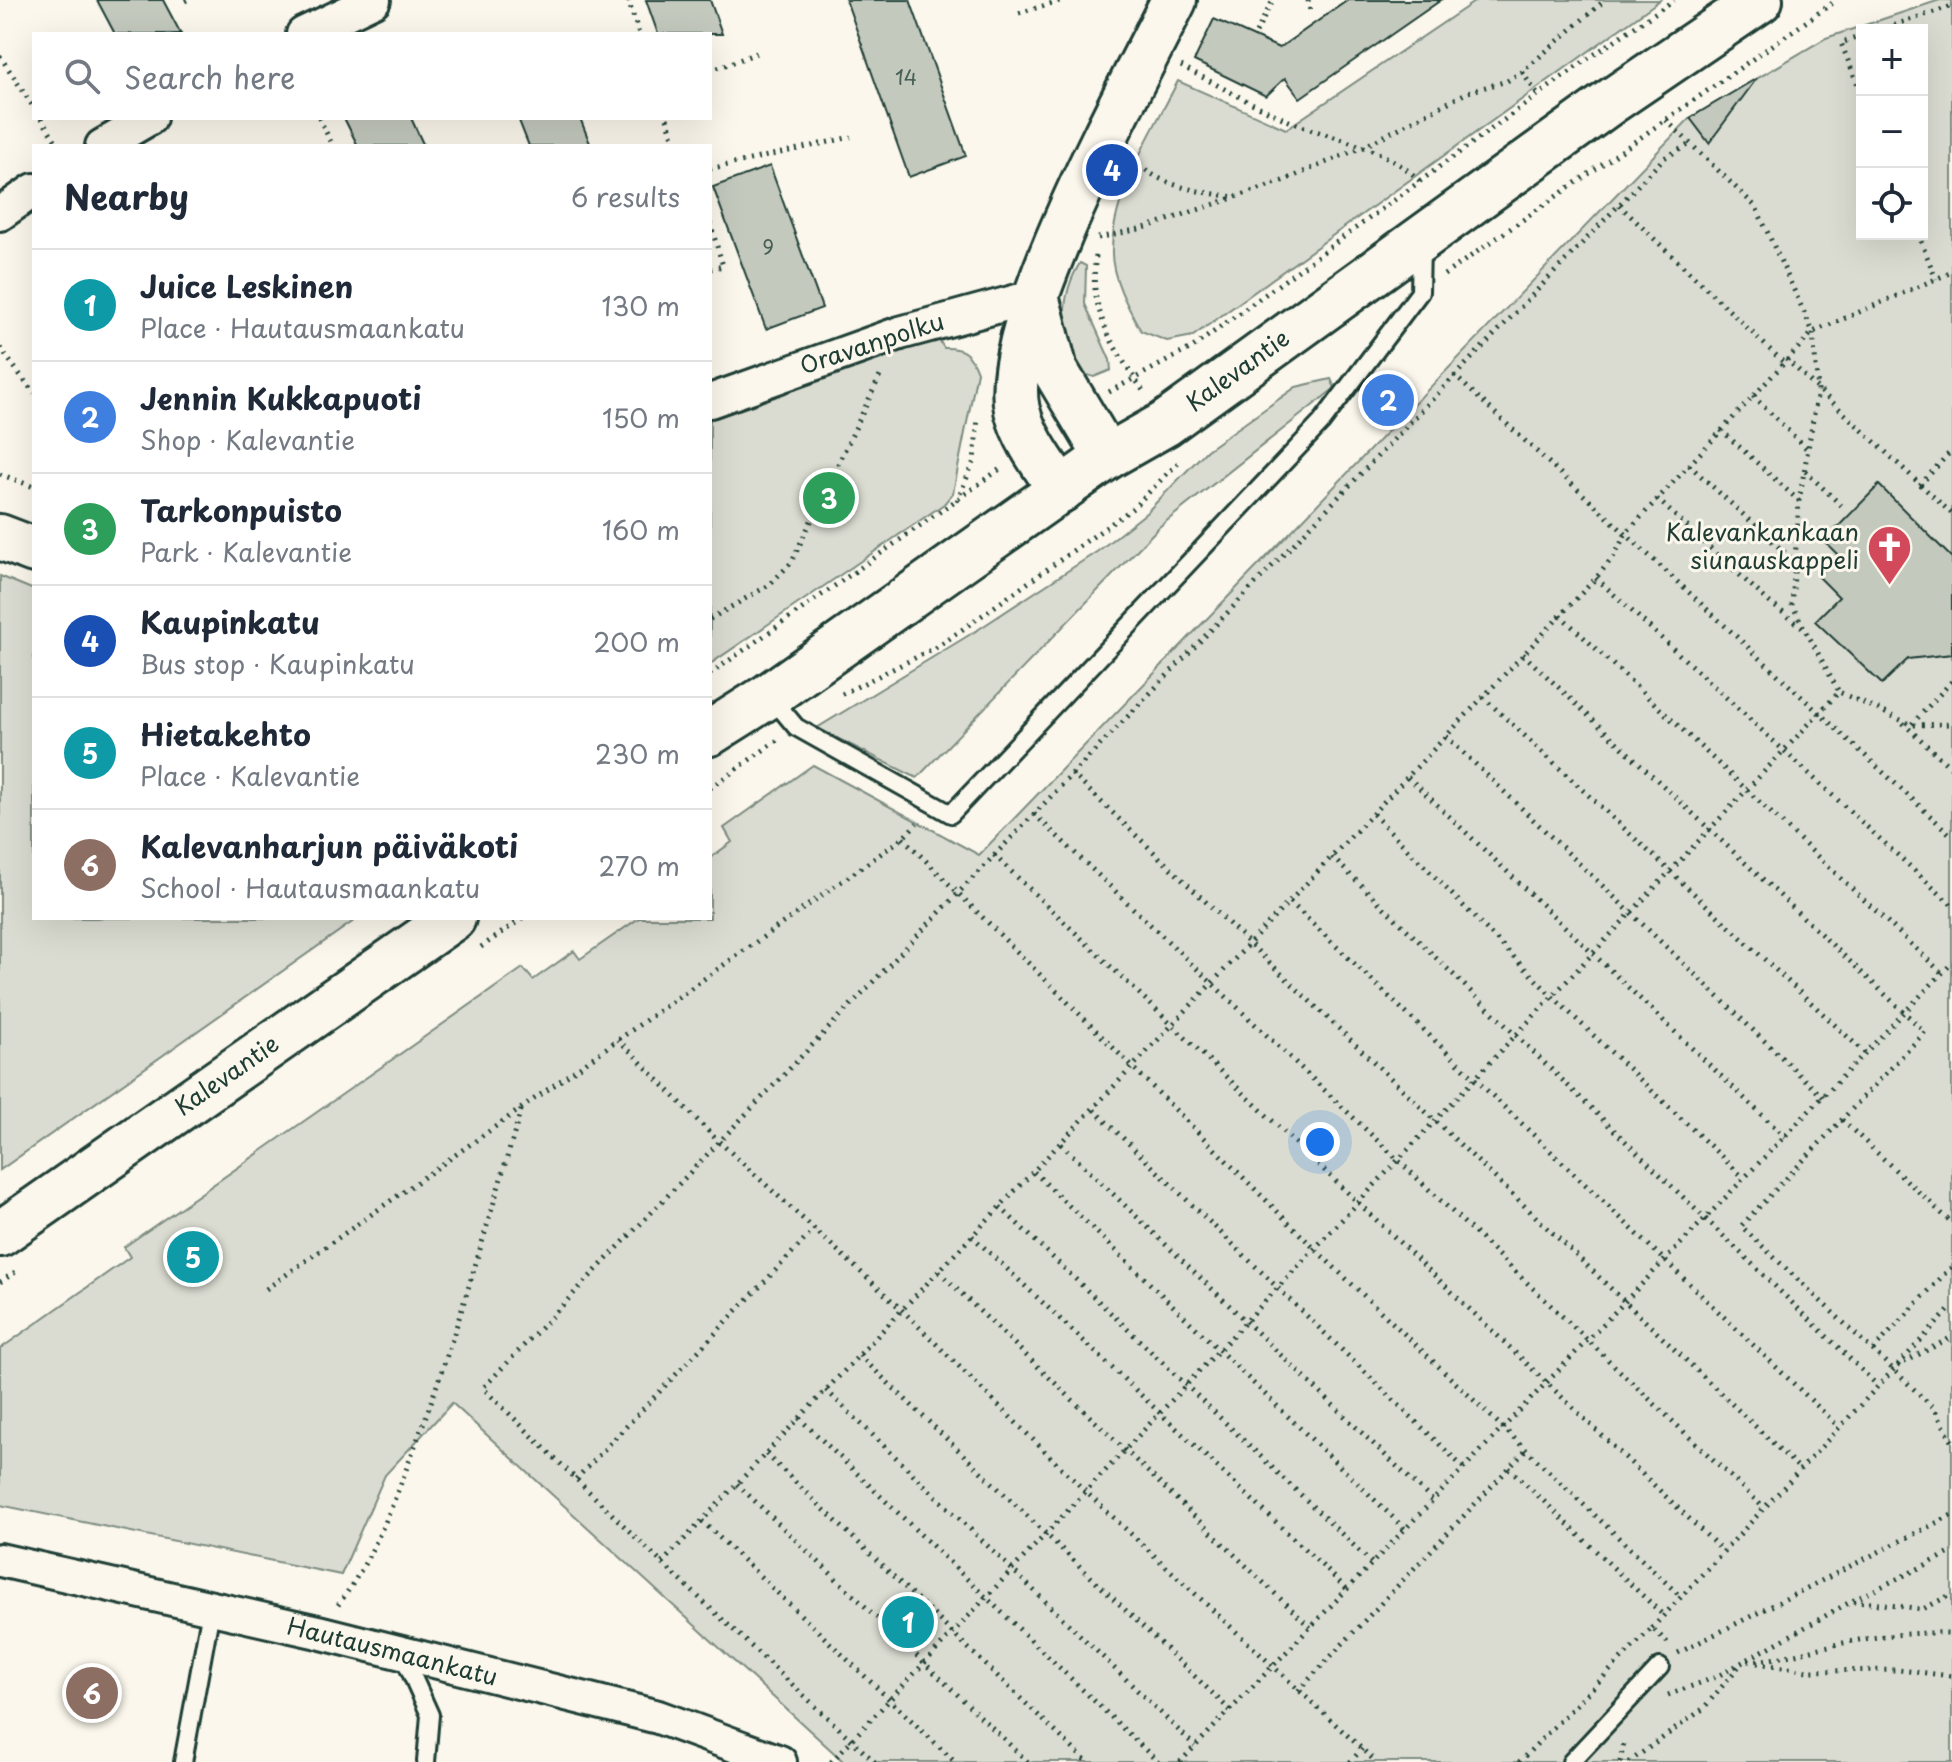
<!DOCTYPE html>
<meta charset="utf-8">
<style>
:root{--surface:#fff;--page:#f6f6f7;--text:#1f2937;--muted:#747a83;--line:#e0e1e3;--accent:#d1495b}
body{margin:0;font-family:"Playpen Sans",sans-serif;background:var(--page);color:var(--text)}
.controls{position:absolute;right:24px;top:24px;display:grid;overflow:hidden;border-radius:0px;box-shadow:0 8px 32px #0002}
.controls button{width:72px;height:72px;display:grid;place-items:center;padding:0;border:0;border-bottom:2px solid var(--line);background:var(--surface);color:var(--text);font:40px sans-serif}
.you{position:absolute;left:1320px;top:1142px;width:28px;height:28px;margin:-20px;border:6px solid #fff;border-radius:50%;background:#1a73e8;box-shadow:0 0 0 12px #1a73e833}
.badge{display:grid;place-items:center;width:52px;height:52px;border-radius:50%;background:var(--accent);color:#fff;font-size:26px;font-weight:700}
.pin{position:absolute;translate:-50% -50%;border:4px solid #fff;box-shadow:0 2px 8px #0006}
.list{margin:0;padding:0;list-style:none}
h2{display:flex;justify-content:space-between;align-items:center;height:104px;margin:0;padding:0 32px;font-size:34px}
h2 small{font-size:26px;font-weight:400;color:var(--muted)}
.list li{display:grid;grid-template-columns:52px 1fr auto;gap:24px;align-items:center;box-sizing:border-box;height:112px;padding:0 32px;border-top:2px solid var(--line)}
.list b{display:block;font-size:30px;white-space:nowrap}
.list p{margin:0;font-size:26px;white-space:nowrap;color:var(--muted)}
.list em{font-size:26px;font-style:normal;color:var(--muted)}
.icon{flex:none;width:44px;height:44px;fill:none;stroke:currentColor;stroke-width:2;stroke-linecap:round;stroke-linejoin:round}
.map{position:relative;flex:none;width:1952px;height:1762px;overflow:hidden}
.search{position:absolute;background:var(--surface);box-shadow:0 8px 32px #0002;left:32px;top:32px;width:680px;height:88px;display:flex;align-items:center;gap:20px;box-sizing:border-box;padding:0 28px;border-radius:0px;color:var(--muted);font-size:30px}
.panel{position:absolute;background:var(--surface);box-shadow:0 8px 32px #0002;left:32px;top:144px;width:680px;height:776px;border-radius:0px}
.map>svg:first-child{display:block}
.green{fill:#dbdcd1;stroke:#7d8c82;stroke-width:2;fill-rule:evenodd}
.building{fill:#c4c9be;stroke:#1f3d34;stroke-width:2}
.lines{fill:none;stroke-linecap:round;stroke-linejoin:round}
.lane-casing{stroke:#1f3d34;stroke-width:22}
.street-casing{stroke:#1f3d34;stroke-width:38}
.secondary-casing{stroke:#1f3d34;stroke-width:50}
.primary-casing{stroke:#1f3d34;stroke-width:50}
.path{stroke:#1f3d34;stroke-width:5;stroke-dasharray:2 6;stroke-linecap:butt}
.lane{stroke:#fbf7ec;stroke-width:16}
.street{stroke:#fbf7ec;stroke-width:32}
.secondary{stroke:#fbf7ec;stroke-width:44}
.primary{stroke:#fbf7ec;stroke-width:44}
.labels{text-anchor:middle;stroke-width:6;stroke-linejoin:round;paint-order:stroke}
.number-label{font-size:20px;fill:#486056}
.street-label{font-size:24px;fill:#1f3d34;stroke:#fbf7ec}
.poi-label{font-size:24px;fill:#1f3d34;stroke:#fbf7ec;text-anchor:end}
</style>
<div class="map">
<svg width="1952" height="1762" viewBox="0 0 1952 1762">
<rect width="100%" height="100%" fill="#fbf7ec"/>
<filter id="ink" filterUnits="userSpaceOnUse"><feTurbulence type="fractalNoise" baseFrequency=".0125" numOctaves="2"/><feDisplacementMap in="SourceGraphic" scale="16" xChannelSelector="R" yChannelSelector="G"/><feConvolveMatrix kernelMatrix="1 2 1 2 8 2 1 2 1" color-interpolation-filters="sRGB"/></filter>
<g filter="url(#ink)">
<g class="green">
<path d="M1477,0h183l-467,336 -26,5 -26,-10c-12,-22 -30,-54 -29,-80 0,-58 41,-120 66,-170l108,48z"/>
<path d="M1940,0h12v1762h-1108l-392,-359 -67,72 -44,100 -341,-70v-156l130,-92 -6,-10 399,-279 10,12 41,-29 6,8 59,-41h71v-60l22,-16 -8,-14 89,-63 166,90 711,-737 136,-80zM1862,30h60v204h-60z"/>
<path d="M1080,263l6,3 -1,38 25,56 1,10 -17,7 -23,-7c-7,-38 -13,-72 9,-107z"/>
<path d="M937,337l7,11c20,-1 27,7 33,24l-24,121 -9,11 -234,160v-250z"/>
<path d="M1331,379l4,9 -176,139 -242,251 -100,-50 162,-99 119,-78 48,-38 61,-63 89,-63z"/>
<path d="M0,576l34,14v328h324l-358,252z"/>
</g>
<g class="building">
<path d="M97,0h66l18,34h-66z"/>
<path d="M646,0h64l12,34h-64z"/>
<path d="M846,0h64l56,156 -57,21z"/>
<path d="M1348,0h93l-141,98 -15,-20 -19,18 -72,-35 20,-42 65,29z"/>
<path d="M1757,78l-48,65 -19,-25z"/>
<path d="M344,118h67l13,28h-66z"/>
<path d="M518,118h62l11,28h-62z"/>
<path d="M770,166l52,142 -56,21 -53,-142z"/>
<path d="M1879,485l73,73v96l-44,5 -26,25 -67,-63 24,-24 -21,-21 20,-21 -14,-14z"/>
</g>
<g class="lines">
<defs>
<g id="lane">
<path d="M771,697l25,30 155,87 370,-391 99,-131 1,-45"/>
<path d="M403,1655l27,60 -4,47"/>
<path d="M183,1762l28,-152"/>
<path d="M1571,1762l89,-95"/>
</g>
<g id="street">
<path d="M303,34l71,-34"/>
<path d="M102,146l48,-28"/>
<path d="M0,214l34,-24"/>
<path d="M710,401l190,-68 136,-37"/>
<path d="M0,1560l318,72 340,85 122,45"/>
</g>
<g id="secondary">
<path d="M1036,296l19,74 52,87"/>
<path d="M1061,490c-16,-24 -37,-51 -44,-80 -19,-84 116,-326 157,-410"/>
<path d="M0,537l34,13"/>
</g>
<g id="primary">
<path d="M710,733l60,-38 337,-238 58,-33 448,-324 147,-100"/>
<path d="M0,1234l453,-316"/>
</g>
</defs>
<use href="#lane" class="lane-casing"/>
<use href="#street" class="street-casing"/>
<use href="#secondary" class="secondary-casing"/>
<use href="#primary" class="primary-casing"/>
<g class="path">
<path d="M628,0l11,34"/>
<path d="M1308,0l2,11"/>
<path d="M185,1l2,-1"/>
<path d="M1019,13l44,-13"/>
<path d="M1879,30l73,-24"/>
<path d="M1256,33l17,-33"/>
<path d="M1862,36l-21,7 21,52"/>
<path d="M0,56l34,52"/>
<path d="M1181,66c35,18 70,38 106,54 47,21 96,24 134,62"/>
<path d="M710,71l52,-20"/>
<path d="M1522,72l16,23"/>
<path d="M41,118l18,28"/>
<path d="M319,118l14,28"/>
<path d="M667,118l9,28"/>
<path d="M1666,120l90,87 57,125 5,59 -19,110 -7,104 47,87"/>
<path d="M1134,159c24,28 67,33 101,38"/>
<path d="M710,169l141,-32"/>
<path d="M1619,205l164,157"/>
<path d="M710,223l13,43 -13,3"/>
<path d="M1918,234l18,45"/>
<path d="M1098,238l46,-10 136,-46 85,-36 103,-54 39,-11 15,-9 83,-72"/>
<path d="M1096,256c-9,54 19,94 48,136"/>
<path d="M1444,275l393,-275"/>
<path d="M0,348l34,45"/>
<path d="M1786,359l166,155"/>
<path d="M1454,375l498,461"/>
<path d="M1109,392l84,-45 393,-287 88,-60"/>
<path d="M1753,396l55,54"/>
<path d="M1721,430l78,71"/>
<path d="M1689,465l105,96"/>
<path d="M1805,471l40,38"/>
<path d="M0,474l34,13"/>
<path d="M1920,485l32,-35"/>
<path d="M1657,499l112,103 33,25"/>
<path d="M957,501l17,-40 4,-43"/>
<path d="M1596,578l356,327"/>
<path d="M1560,615l382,358"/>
<path d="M710,619l59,-34 22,-22 89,-187"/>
<path d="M1523,654l402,378 -184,194 193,182 18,33"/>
<path d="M710,674l293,-207"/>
<path d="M842,694l97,-48 194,-138 45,-45"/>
<path d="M1483,697l382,356"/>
<path d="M1903,723l49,46"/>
<path d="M1912,724l40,-43"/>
<path d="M1446,736l377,361"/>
<path d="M1072,774l728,695"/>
<path d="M1408,777l377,360"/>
<path d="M710,788l69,-49"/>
<path d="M1034,814l730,694"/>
<path d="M1373,814l180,183 191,181"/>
<path d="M903,838l412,411 366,348"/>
<path d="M994,855l729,696"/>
<path d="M1332,857l545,528"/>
<path d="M1290,902l549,525"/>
<path d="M481,947l42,-29"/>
<path d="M618,1039l95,97 189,174 185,183 289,269"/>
<path d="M1094,1110l371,359"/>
<path d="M1842,1120l110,103"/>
<path d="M1061,1144l372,357"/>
<path d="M1034,1172l372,358"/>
<path d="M1000,1207l373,357"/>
<path d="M972,1236l376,354"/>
<path d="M939,1272l372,356"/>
<path d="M0,1282l17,-11"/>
<path d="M266,1289l637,-451 14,-15"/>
<path d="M1873,1350l79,-84"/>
<path d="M859,1355l372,356"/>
<path d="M1897,1366l55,-29"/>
<path d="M826,1390l369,356"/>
<path d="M799,1418l359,344"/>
<path d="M766,1454l321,308"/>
<path d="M1509,1468l156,149"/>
<path d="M576,1479l238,-249"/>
<path d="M737,1484l291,278"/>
<path d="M702,1521l253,241"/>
<path d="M662,1563l934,-985 18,-22 12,-23 187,-201 139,-60"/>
<path d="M1853,1601l70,8 29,-15"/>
<path d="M338,1605c36,-48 56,-103 77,-159 42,-111 73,-225 107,-339"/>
<path d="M1652,1628l300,-321"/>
<path d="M1678,1653l274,-138"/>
<path d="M1748,1661c31,-1 56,-10 86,-16 40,-9 78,-13 118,-12"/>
<path d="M1757,1663l50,8 92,-1 53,6"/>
<path d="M1298,1691l230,-243"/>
<path d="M1668,1695l48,-18 136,-76 100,-49"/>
<path d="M831,1762l1008,-1070 73,33 40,-1"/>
<path d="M875,1762l-213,-199 -179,-175 1181,-1230 28,-15"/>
<path d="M1180,1762l772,-799"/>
<path d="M1350,1762l12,-13"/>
<path d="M1519,1762l133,-134 17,16"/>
<path d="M1620,1762l4,-20"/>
<path d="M1629,1762l74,-53 37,-44"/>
</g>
<use href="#lane" class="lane"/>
<use href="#street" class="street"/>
<use href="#secondary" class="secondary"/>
<use href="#primary" class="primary"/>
</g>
</g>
<defs>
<symbol id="church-pin" viewBox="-11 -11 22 30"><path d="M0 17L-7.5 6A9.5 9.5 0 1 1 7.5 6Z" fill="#d1495b" stroke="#fbf7ec"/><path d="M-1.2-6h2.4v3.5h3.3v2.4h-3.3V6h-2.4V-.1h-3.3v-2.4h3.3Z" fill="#fff"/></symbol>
</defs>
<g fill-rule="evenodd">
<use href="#church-pin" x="1864" y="522" width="51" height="69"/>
</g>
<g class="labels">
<g class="number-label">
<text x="906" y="85">14</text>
<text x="768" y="255">9</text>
</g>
<g class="street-label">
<text transform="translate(872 344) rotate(-18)" y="8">Oravanpolku</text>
<text transform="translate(1238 371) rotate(-36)" y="8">Kalevantie</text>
<text transform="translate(227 1076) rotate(-35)" y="8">Kalevantie</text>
<text transform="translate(392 1652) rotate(14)" y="8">Hautausmaankatu</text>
</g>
<g class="poi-label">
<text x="1859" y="541">Kalevankankaan<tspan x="1859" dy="28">siunauskappeli</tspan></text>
</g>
</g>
</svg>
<div class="controls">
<button>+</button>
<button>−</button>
<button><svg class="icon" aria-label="locate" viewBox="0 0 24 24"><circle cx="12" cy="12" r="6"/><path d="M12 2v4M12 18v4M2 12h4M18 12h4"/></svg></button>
</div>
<div class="you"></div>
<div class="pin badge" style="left:908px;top:1622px;background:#0f9aa8">1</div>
<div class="pin badge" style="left:1388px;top:400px;background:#3f7fe0">2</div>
<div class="pin badge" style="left:829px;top:498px;background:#2e9e5b">3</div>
<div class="pin badge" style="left:1112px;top:170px;background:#1a4fb4">4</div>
<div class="pin badge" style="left:193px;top:1257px;background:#0f9aa8">5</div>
<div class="pin badge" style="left:92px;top:1693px;background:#8d6e63">6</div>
<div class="search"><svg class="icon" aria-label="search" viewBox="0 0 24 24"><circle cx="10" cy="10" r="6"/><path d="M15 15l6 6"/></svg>Search here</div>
<section class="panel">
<h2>Nearby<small>6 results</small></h2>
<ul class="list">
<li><span class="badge" style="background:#0f9aa8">1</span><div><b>Juice Leskinen</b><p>Place · Hautausmaankatu</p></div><em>130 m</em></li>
<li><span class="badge" style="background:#3f7fe0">2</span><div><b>Jennin Kukkapuoti</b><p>Shop · Kalevantie</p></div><em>150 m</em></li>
<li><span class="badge" style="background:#2e9e5b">3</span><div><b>Tarkonpuisto</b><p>Park · Kalevantie</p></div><em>160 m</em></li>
<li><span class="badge" style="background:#1a4fb4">4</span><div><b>Kaupinkatu</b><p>Bus stop · Kaupinkatu</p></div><em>200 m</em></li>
<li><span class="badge" style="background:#0f9aa8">5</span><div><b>Hietakehto</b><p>Place · Kalevantie</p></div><em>230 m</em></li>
<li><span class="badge" style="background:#8d6e63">6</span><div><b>Kalevanharjun päiväkoti</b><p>School · Hautausmaankatu</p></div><em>270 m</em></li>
</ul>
</section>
</div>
